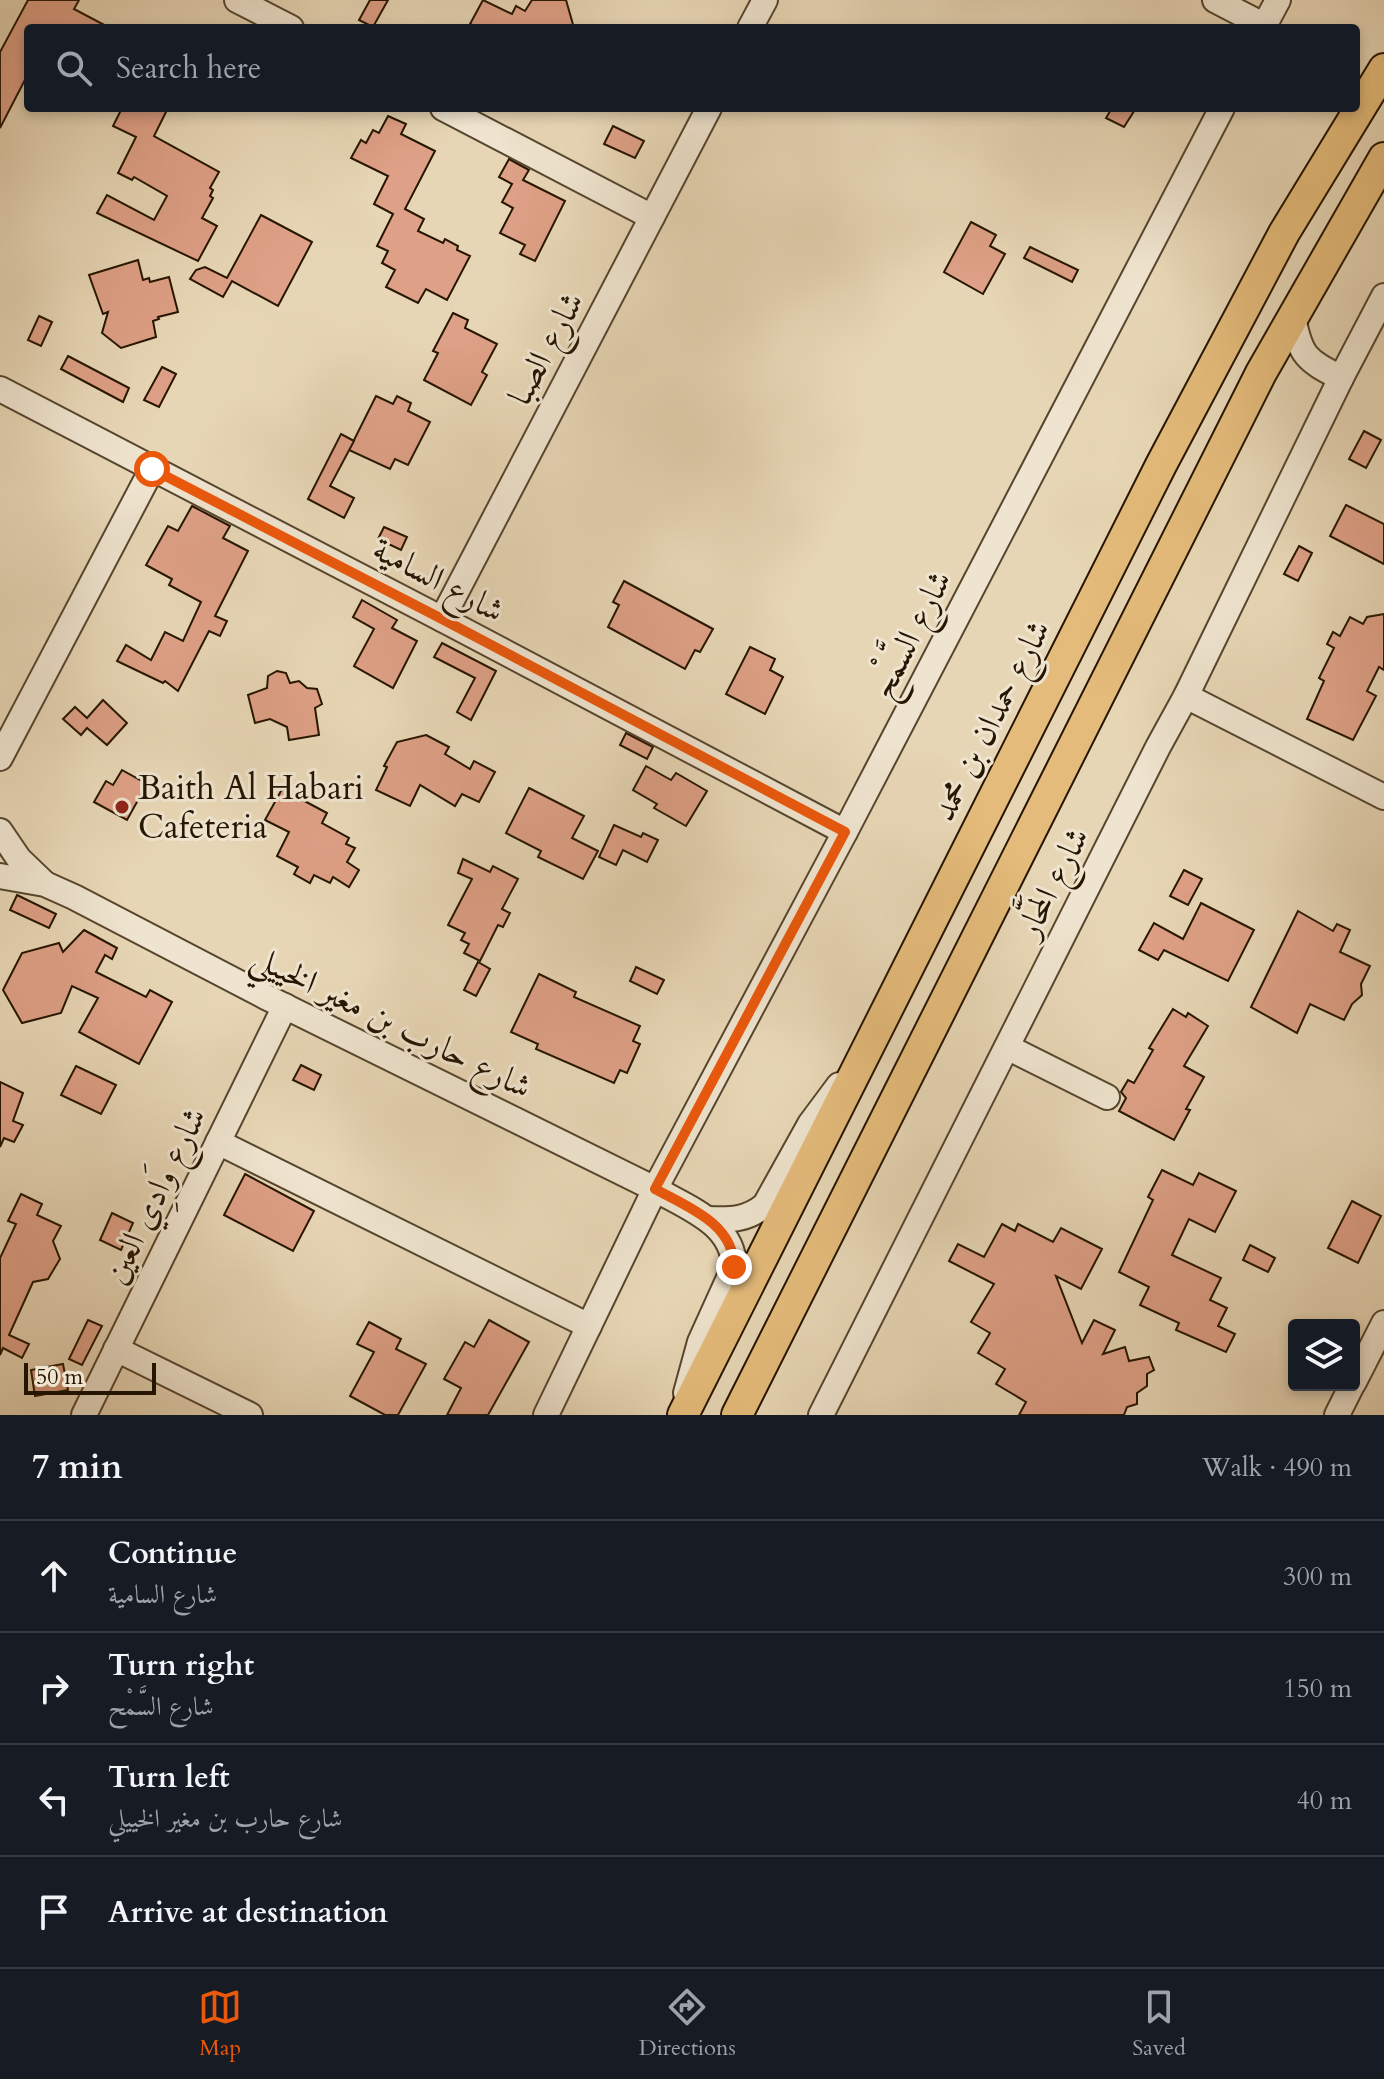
<!DOCTYPE html>
<meta charset="utf-8">
<style>
:root{--surface:#171b24;--page:#242831;--text:#f1f3f6;--muted:#9ea1a6;--line:#363941;--accent:#ea580c}
body{margin:0;font-family:Cardo,Amiri,serif;background:var(--page);color:var(--text)}
.controls{position:absolute;right:24px;bottom:24px;display:grid;overflow:hidden;border-radius:8px;box-shadow:0 4px 12px #0003}
.controls button{width:72px;height:72px;display:grid;place-items:center;padding:0;border:0;border-bottom:2px solid var(--line);background:var(--surface);color:var(--text);font:40px sans-serif}
.scale{position:absolute;left:24px;bottom:20px;width:132px;box-sizing:border-box;padding-left:8px;border:4px solid #261500;border-top:0;font-size:22px;line-height:28px;white-space:nowrap;color:#261500;-webkit-text-stroke:6px #efe4cf;paint-order:stroke}
.stop{position:absolute;width:24px;height:24px;margin:-18px;border:6px solid #ea580c;border-radius:50%;background:#fff}
.stop.end{background:#ea580c;border-color:#fff;box-shadow:0 2px 8px #0008}
.list{margin:0;padding:0;list-style:none}
h2{display:flex;justify-content:space-between;align-items:center;height:104px;margin:0;padding:0 32px;font-size:34px}
h2 small{font-size:26px;font-weight:400;color:var(--muted)}
.list li{display:grid;grid-template-columns:52px 1fr auto;gap:24px;align-items:center;box-sizing:border-box;height:112px;padding:0 32px;border-top:2px solid var(--line)}
.list b{display:block;font-size:30px;white-space:nowrap}
.list p{margin:0;font-size:26px;white-space:nowrap;color:var(--muted)}
.list em{font-size:26px;font-style:normal;color:var(--muted)}
.icon{flex:none;width:44px;height:44px;fill:none;stroke:currentColor;stroke-width:2;stroke-linecap:round;stroke-linejoin:round}
.map{position:relative;flex:none;width:1384px;height:1415px;overflow:hidden}
.search{position:absolute;background:var(--surface);box-shadow:0 4px 12px #0003;left:24px;right:24px;top:24px;height:88px;display:flex;align-items:center;gap:20px;box-sizing:border-box;padding:0 28px;border-radius:8px;color:var(--muted);font-size:30px}
.sheet{height:552px;background:var(--surface)}
nav{display:flex;justify-content:space-around;align-items:center;box-sizing:border-box;height:112px;border-top:2px solid var(--line);background:var(--surface);font-size:22px;color:var(--muted)}
nav a{display:grid;justify-items:center;gap:4px}
nav .on{color:var(--accent)}
.map>svg:first-child{display:block}
.building{fill:#dea086;stroke:#261500;stroke-width:2}
.lines{fill:none;stroke-linecap:round;stroke-linejoin:round}
.minor-casing{stroke:#56452d;stroke-width:28}
.major-casing{stroke:#261500;stroke-width:34}
.minor{stroke:#efe4cf;stroke-width:24}
.major{stroke:#e4bb7a;stroke-width:30}
.route{stroke:#ea580c;stroke-width:10}
.poi-dot{fill:#8f2418;stroke:#efe4cf;stroke-width:3}
.labels{text-anchor:middle;stroke-width:6;stroke-linejoin:round;paint-order:stroke}
.street-label{font-size:34px;fill:#261500;stroke:#efe4cf}
.poi-label{font-size:34px;fill:#261500;stroke:#efe4cf;text-anchor:start}
</style>
<div class="map">
<svg width="1384" height="1415" viewBox="0 0 1384 1415">
<rect width="100%" height="100%" fill="#e7d6b5"/>
<filter id="stains"><feTurbulence type="fractalNoise" baseFrequency=".0025" numOctaves="4"/><feColorMatrix values="0 0 0 0 .2 0 0 0 0 .09 0 0 0 0 .02 0 0 0 .5 -.17"/></filter>
<radialGradient id="worn" r=".72"><stop offset=".6" stop-color="#630" stop-opacity="0"/><stop offset="1" stop-color="#630" stop-opacity=".3"/></radialGradient>
<g class="building">
<path d="M28,0h51l-5,9 36,19h-82v46l-28,54v-76z"/>
<path d="M370,0h18l-15,27 -14,-7z"/>
<path d="M483,0l29,14 4,-8 9,5 7,-11h34l8,28h-95l-9,-4z"/>
<path d="M122,108h46l-14,28 65,36 -9,16 3,2 -3,6 3,2 -11,20 15,8 -19,35 -101,-48 10,-18 47,25 13,-24 -33,-19 -2,3 -14,-7 18,-36 -23,-11z"/>
<path d="M1112,108h24l-12,19 -18,-9z"/>
<path d="M388,116l18,8 -5,10 34,17 -30,58 19,10 -6,12 25,12 2,-4 13,7 -1,4 13,6 -23,44 -21,-11 -8,14 -32,-16 9,-17 -13,-7 6,-12 -11,-5 16,-32 -19,-10 14,-28 -37,-18 10,-18 5,3 7,-13 6,3z"/>
<path d="M613,126l31,15 -9,17 -31,-14z"/>
<path d="M509,159l20,11 -6,10 42,21 -30,60 -15,-7 5,-9 -25,-12 13,-25 -11,-6 10,-18 -13,-7z"/>
<path d="M261,215l51,27 -34,64 -46,-25 -9,16 -33,-18 6,-9 9,-3 22,11z"/>
<path d="M971,222l25,13 -6,11 15,8 -22,40 -39,-22z"/>
<path d="M1030,247l48,23 -6,12 -48,-24z"/>
<path d="M138,260l5,20 6,-2 1,4 19,-5 9,35 -20,5 1,2 -6,2 3,16 -35,11 -19,-15 6,-21 -5,2 -14,-39z"/>
<path d="M453,313l15,7 -3,8 32,16 -15,28 5,3 -16,30 -47,-25 14,-27 -5,-2z"/>
<path d="M39,316l13,6 -11,24 -13,-6z"/>
<path d="M68,356l61,32 -6,14 -62,-33z"/>
<path d="M162,367l14,7 -17,33 -15,-7z"/>
<path d="M376,396l17,8 4,-8 14,7 -3,8 22,11 -22,43 -13,-6 -5,10 -41,-19z"/>
<path d="M1364,431l17,9 -15,28 -17,-9z"/>
<path d="M341,434l13,7 -24,45 24,12 -10,20 -36,-19z"/>
<path d="M1346,505l38,19v40l-54,-28z"/>
<path d="M192,506l38,20 -7,12 25,13 -33,65 12,5 -7,15 -11,-5 -31,60 -13,-10 -2,2 -46,-22 9,-16 25,15 14,-28 18,9 18,-39 -32,-17 3,-6 -26,-14 22,-39 10,5z"/>
<path d="M384,527l23,10 -6,13 -23,-11z"/>
<path d="M1299,546l13,7 -14,28 -14,-7z"/>
<path d="M624,581l89,48 -13,23 -5,-2 -10,19 -77,-42 11,-22 -6,-3z"/>
<path d="M362,600l35,20 -5,8 25,13 -24,47 -39,-22 20,-37 -21,-12z"/>
<path d="M1384,614v56l-5,-3 -12,24 9,5 -23,44 -46,-21 17,-38 -5,-3 15,-30 -7,-4 6,-12 7,4 10,-19 13,7 4,-7z"/>
<path d="M442,643l54,28 -25,49 -14,-8 18,-34 -41,-21z"/>
<path d="M750,647l25,12 -5,11 13,7 -18,37 -39,-20z"/>
<path d="M277,671l9,2 4,10 9,-2 8,7 10,1 5,15 -7,4 4,27 -30,5 -2,-13 -17,-8 -15,4 -7,-28 19,-7 1,-12z"/>
<path d="M103,700l24,23 -20,22 -20,-17 -6,7 -18,-16 12,-12 12,11z"/>
<path d="M626,733l27,14 -6,12 -27,-14z"/>
<path d="M426,735l23,12 -4,7 25,15 4,-8 21,11 -16,30 -17,-8 -7,12 -35,-21 -10,21 -34,-16 11,-23 -3,-1 13,-24z"/>
<path d="M646,766l25,14 5,-7 31,18 -21,35 -32,-18 3,-4 -24,-14z"/>
<path d="M122,770l25,14 -20,36 -33,-18 12,-21 7,4z"/>
<path d="M529,788l55,28 -12,22 26,13 -15,28 -45,-22 3,-6 -35,-18z"/>
<path d="M282,789l45,24 -5,10 27,15 -3,6 9,4 -8,14 12,8 -10,17 -16,-10 -3,6 -16,-8 -4,8 -16,-9 4,-7 -21,-11 12,-24 -24,-12z"/>
<path d="M614,825l27,12 2,-4 15,7 -11,22 -24,-12 -7,15 -17,-8z"/>
<path d="M463,859l27,13 3,-6 25,13 -16,30 8,4 -7,14 -5,-2 -18,36 -16,-8 5,-9 -8,-4 4,-7 -17,-8 24,-46 -14,-6z"/>
<path d="M1184,870l18,9 -14,26 -18,-9z"/>
<path d="M17,895l39,19 -7,14 -39,-18z"/>
<path d="M1201,903l53,27 -26,51 -64,-31 -6,10 -19,-10 15,-27 29,16z"/>
<path d="M1298,911l35,20 4,-7 13,6 -10,22 30,14 -9,18 1,11 -10,9 -8,16 -34,-16 -13,29 -46,-26z"/>
<path d="M84,930l33,18 -5,11 -7,-4 -9,17 50,25 4,-7 22,12 -33,62 -60,-32 19,-34 -26,-12 -11,27 -39,10 -19,-33 19,-37 37,-10 4,9z"/>
<path d="M478,962l12,7 -14,27 -12,-6z"/>
<path d="M636,967l28,13 -7,14 -27,-13z"/>
<path d="M539,974l37,18 -2,5 66,29 -7,15 7,3 -13,29 -7,-3 -6,13 -78,-34 2,-5 -27,-12z"/>
<path d="M1173,1009l13,8 2,-4 20,13 -24,40 20,11 -18,32 4,1 -16,30 -55,-29 7,-13 -5,-6 7,-12 6,3 19,-33 -4,-2z"/>
<path d="M301,1065l20,10 -7,15 -21,-10z"/>
<path d="M76,1066l40,19 -15,29 -40,-19z"/>
<path d="M0,1082l23,11 -10,28 10,4 -9,17 -10,-4 -4,9z"/>
<path d="M1162,1170l31,15 6,-12 37,18 -21,41 -26,-13 -17,36 49,23 -11,22 17,8 -9,18 17,8 -9,18 -50,-22 3,-7 -39,-18 9,-18 -30,-15 34,-72 -5,-3z"/>
<path d="M245,1174l69,37 -21,40 -69,-36z"/>
<path d="M21,1194l21,10 -5,11 24,11 -8,15 7,18 -12,20 -15,3 -24,53 20,9 -7,14 -19,-10 -3,7v-97l16,-34 -8,-3z"/>
<path d="M1352,1201l29,15 -23,47 -30,-15z"/>
<path d="M112,1213l21,10 -12,27 -21,-10z"/>
<path d="M1002,1224l13,7 3,-7 35,18 8,-14 41,21 -21,40 -25,-13 26,67 12,-23 21,10 -12,24 22,-7 4,14 20,-4 5,13 -7,4v12l-10,7v11l-10,3 -3,8h-105l7,-13 -30,-18 9,-15 -27,-16 12,-20 -19,-11 23,-38 -45,-23 9,-17 26,13z"/>
<path d="M1250,1245l25,13 -7,14 -25,-12z"/>
<path d="M88,1320l14,6 -20,39 -13,-6z"/>
<path d="M489,1320l40,22 -41,73h-41l14,-27 -17,-9 21,-37 9,5z"/>
<path d="M369,1322l32,17 -5,10 30,15 -28,51h-13l-35,-19 24,-44 -17,-8z"/>
<path d="M63,1364l5,26 -33,6 -4,-26z"/>
</g>
<g class="lines">
<defs>
<g id="minor">
<path d="M237,0l54,28"/>
<path d="M1215,0l50,26"/>
<path d="M750,28l15,-28"/>
<path d="M1263,28l15,-28"/>
<path d="M443,108l209,109"/>
<path d="M1293,316c7,40 13,44 48,62"/>
<path d="M0,389l442,230 403,213"/>
<path d="M442,619l267,-511"/>
<path d="M1186,696l198,101"/>
<path d="M0,758l152,-289"/>
<path d="M0,831l19,28 24,23"/>
<path d="M0,876l45,8 29,13 192,100 389,192c33,19 79,35 79,78l-34,75 -14,51"/>
<path d="M1007,1047l100,50"/>
<path d="M218,1142l371,184"/>
<path d="M708,1219c23,1 39,1 57,-14l45,-81 29,-39"/>
<path d="M116,1349l134,66"/>
<path d="M1354,1382l30,-59"/>
<path d="M84,1415l201,-409"/>
<path d="M546,1415l109,-226 190,-357 377,-724"/>
<path d="M821,1415l337,-668 28,-51 155,-318 43,-82"/>
<path d="M1337,1415l15,-30"/>
</g>
<g id="major">
<path d="M683,1415l478,-950 123,-232 100,-164"/>
<path d="M737,1415l524,-1042 123,-215"/>
</g>
</defs>
<use href="#minor" class="minor-casing"/>
<use href="#major" class="major-casing"/>
<use href="#minor" class="minor"/>
<use href="#major" class="major"/>
</g>
<g class="lines">
<path class="route" d="M152,469l290,150 403,213 -190,357c33,18 79,35 79,78"/>
</g>
<circle class="poi-dot" cx="122" cy="807" r="8"/>
<g class="labels">
<g class="street-label">
<text transform="translate(545 348) rotate(-62)" y="12">شارع الصبا</text>
<text transform="translate(439 579) rotate(28)" y="12">شارع السامية</text>
<text transform="translate(910 634) rotate(-63)" y="12">شارع السَّمْح</text>
<text transform="translate(990 720) rotate(-63)" y="12">شارع حمدان بن محمد</text>
<text transform="translate(1052 882) rotate(-63)" y="12">شارع المَحَّار</text>
<text transform="translate(392 1021) rotate(26)" y="12">شارع حارب بن مغير الخييلي</text>
<text transform="translate(154 1195) rotate(-64)" y="12">شارع وَادِي العين</text>
</g>
<g class="poi-label">
<text x="138" y="799">Baith Al Habari<tspan x="138" dy="39">Cafeteria</tspan></text>
</g>
</g>
<rect width="100%" height="100%" filter="url(#stains)"/>
<rect width="100%" height="100%" fill="url(#worn)"/>
</svg>
<div class="controls">
<button><svg class="icon" aria-label="layers" viewBox="0 0 24 24"><path d="M12 4l9 5-9 5-9-5zM3 14l9 5 9-5"/></svg></button>
</div>
<div class="scale">50 m</div>
<div class="stop" style="left:152px;top:469px"></div>
<div class="stop end" style="left:734px;top:1267px"></div>
<div class="search"><svg class="icon" aria-label="search" viewBox="0 0 24 24"><circle cx="10" cy="10" r="6"/><path d="M15 15l6 6"/></svg>Search here</div>
</div>
<section class="sheet">
<h2>7 min<small>Walk · 490 m</small></h2>
<ul class="list">
<li><svg class="icon" aria-label="ahead" viewBox="0 0 24 24"><path d="M12 20V5M6 11l6-6 6 6"/></svg><div><b>Continue</b><p>شارع السامية</p></div><em>300 m</em></li>
<li><svg class="icon" aria-label="right" viewBox="0 0 24 24"><path d="M7 20v-9h11M14 6l5 5-5 5"/></svg><div><b>Turn right</b><p>شارع السَّمْح</p></div><em>150 m</em></li>
<li><svg class="icon" aria-label="left" viewBox="0 0 24 24"><path d="M17 20v-9H6M10 6l-5 5 5 5"/></svg><div><b>Turn left</b><p>شارع حارب بن مغير الخييلي</p></div><em>40 m</em></li>
<li><svg class="icon" aria-label="arrive" viewBox="0 0 24 24"><path d="M6 21V4h12l-3 4 3 4H6"/></svg><div><b>Arrive at destination</b></div></li>
</ul>
</section>
<nav>
<a class="on"><svg class="icon" aria-label="map" viewBox="0 0 24 24"><path d="M3 6l6-2 6 2 6-2v14l-6 2-6-2-6 2zM9 4v14M15 6v14"/></svg>Map</a>
<a><svg class="icon" aria-label="directions" viewBox="0 0 24 24"><path d="M12 3l9 9-9 9-9-9zM9 14v-3h6M13 9l2 2-2 2"/></svg>Directions</a>
<a><svg class="icon" aria-label="saved" viewBox="0 0 24 24"><path d="M7 4h10v16l-5-4-5 4z"/></svg>Saved</a>
</nav>
